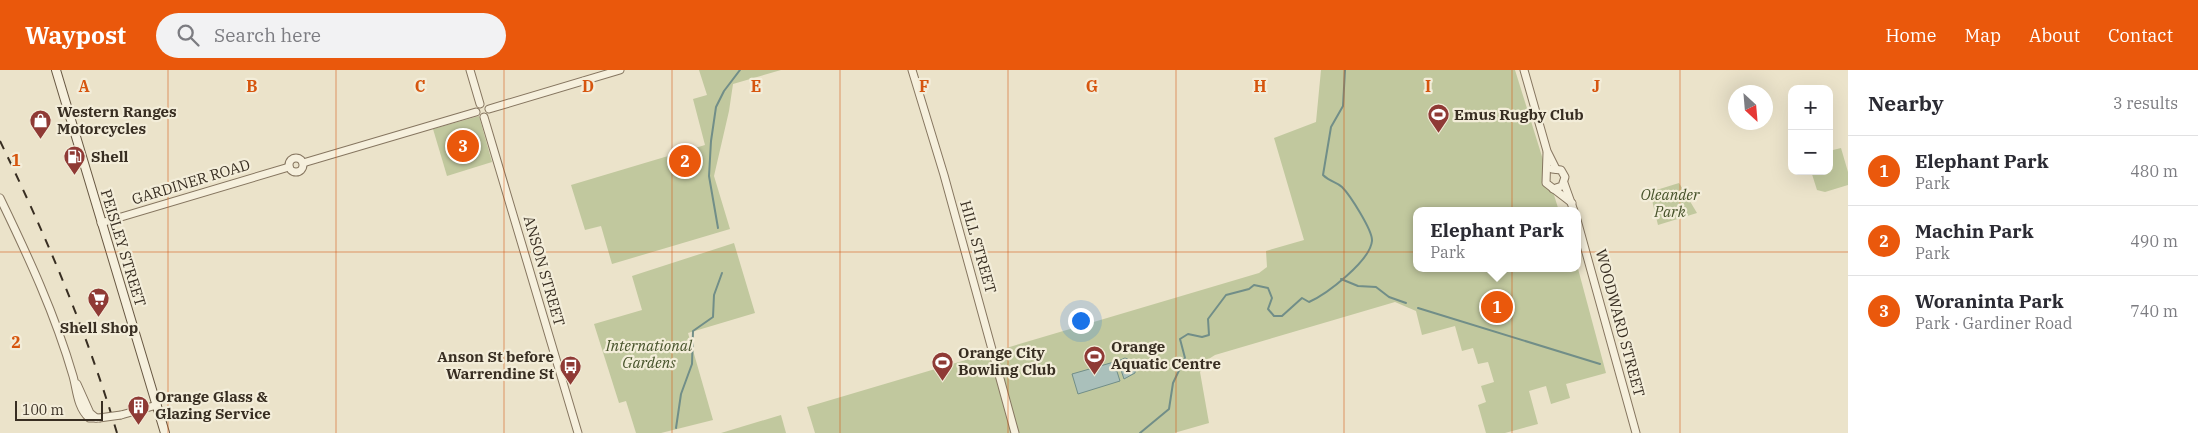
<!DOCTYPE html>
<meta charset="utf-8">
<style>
:root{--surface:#fff;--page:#f2f2f3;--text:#2b2b33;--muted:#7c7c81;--line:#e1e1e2;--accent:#ea580c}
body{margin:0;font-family:"IBM Plex Serif",serif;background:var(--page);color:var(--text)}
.controls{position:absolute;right:15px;top:15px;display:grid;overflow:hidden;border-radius:10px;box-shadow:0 5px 20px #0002}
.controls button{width:45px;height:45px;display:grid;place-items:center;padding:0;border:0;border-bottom:1px solid var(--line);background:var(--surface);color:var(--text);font:25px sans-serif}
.compass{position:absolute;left:1728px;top:15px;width:45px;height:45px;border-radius:50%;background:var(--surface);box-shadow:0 5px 20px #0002;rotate:154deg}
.scale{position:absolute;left:15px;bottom:12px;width:88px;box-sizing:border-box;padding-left:5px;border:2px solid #382e22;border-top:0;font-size:14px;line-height:18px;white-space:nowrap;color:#382e22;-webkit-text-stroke:4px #f3edd9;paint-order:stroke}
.you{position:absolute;left:1080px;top:250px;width:18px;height:18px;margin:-12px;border:4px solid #fff;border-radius:50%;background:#1a73e8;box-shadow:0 0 0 8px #1a73e833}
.badge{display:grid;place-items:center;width:32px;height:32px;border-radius:50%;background:var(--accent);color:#fff;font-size:16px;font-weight:700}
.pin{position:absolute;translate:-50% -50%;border:2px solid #fff;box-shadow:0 1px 5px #0006}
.popup{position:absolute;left:1413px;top:137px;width:168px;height:65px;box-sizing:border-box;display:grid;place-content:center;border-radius:10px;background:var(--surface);filter:drop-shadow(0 1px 4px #0005);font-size:16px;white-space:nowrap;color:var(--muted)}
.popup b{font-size:19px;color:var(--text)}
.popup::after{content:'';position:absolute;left:50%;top:100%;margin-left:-10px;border:10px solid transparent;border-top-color:var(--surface)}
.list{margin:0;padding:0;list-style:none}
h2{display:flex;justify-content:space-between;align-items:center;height:65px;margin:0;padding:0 20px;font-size:21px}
h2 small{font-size:16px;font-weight:400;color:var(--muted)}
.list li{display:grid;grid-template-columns:32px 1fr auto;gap:15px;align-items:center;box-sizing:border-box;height:70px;padding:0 20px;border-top:1px solid var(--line)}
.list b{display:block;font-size:19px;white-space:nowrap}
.list p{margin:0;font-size:16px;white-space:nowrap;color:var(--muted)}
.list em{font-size:16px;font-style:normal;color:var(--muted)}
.icon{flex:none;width:28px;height:28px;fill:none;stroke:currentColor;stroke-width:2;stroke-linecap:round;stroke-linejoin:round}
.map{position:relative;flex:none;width:1848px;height:363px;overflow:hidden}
header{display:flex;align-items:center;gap:30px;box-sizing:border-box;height:70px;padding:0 25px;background:var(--accent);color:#fff}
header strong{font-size:24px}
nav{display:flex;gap:28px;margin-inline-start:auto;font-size:18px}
.search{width:350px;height:45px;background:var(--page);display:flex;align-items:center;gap:12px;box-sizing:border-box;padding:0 18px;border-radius:28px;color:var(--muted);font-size:19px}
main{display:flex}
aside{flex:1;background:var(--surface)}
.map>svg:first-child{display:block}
.green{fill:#c1c89e}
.water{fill:#aac0bb;stroke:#718e88}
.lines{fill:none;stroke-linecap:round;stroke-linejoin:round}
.stream{stroke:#718e88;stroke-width:2}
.tertiary-casing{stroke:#867660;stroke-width:9}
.secondary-casing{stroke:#685843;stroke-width:10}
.tertiary{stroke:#f6f0dd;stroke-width:7}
.secondary{stroke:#f6f0dd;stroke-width:8}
.rail{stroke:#382e22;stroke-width:2;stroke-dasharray:9 9;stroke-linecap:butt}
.tertiary-bridge-casing{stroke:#867660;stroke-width:9;stroke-linecap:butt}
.tertiary-bridge{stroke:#f6f0dd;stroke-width:7}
.grid{fill:none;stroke:#d6550e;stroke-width:1;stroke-opacity:0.55}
.labels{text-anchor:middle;stroke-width:4.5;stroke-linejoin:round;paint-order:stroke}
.poi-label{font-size:15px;font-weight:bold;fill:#382e22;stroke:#f3edd9;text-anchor:start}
.street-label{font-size:15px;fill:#382e22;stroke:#f3edd9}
.park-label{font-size:15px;font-style:italic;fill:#46522a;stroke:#f3edd9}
.grid-label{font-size:16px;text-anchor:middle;font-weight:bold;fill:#d6550e;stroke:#f3edd9;stroke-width:4.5;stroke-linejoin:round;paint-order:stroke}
</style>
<header>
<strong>Waypost</strong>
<div class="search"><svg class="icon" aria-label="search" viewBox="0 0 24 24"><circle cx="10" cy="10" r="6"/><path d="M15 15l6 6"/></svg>Search here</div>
<nav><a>Home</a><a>Map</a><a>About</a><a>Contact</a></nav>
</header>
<main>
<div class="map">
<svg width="1848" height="363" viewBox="0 0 1848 363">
<rect width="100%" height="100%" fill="#ebe3ca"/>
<g class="green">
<path d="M699,0h82l-48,14 -4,27 -15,65 16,53 -118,35 -11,-38 -16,4 -14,-45 134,-40 -12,-46 14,-4z"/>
<path d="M1321,0h194l44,141h-142v57h160v-3l29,108 -40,11 4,14 -19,6 -5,-18 -17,5 9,33 -33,9h-19l-8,-28 8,-3 -5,-16 13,-4 -6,-20 -10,2 -5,-16 -11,3 -7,-25 -33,9 -6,-24 -21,-9 -180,53 -8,5 -7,12 9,51 -35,10h-359l-8,-26 452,-134 8,-6 -1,-16 38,-11 -30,-102 42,-16z"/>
<path d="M479,46l13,46 -45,14 -14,-47z"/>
<path d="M1841,78l7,24v13l-23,7 -8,-2 -6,-19h18v-20z"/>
<path d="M1679,113l18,30 -39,12 -8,-33z"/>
<path d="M734,173l21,70 -67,20 25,87 -52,13h-25l-10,-32 -7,2 -25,-79 48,-14 -10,-34z"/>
<path d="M781,345l5,18h-65z"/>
</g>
<g class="water">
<path d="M1125,288c8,3 11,7 10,15l-11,6 -6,-18z"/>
<path d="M1114,292l6,19 -42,13 -6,-20z"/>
</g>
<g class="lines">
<g class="stream">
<path d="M718,158l-9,-52 2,-35 5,-34 8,-16 16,-21"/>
<path d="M1341,209l17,7 18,1 13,10 17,6"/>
<path d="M1418,238l182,56"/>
<path d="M676,358l5,-34 11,-30 1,-33 20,-14 1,-22 8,-22"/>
<path d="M1140,363l29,-24 4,-26 12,-25 -5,-19 8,-5 14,3 7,-2 -1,-16 18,-24 23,-6 5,-4 14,3 4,10 -4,11 6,7h8l20,-18 7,4c18,-8 61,-41 63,-61 1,-10 -22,-46 -30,-54 -5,-5 -12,-5 -19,-12l8,-48 12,-21 2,-36"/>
</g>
<defs>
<g id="tertiary">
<path d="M470,0l10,34"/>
<path d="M912,0l32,105 71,258"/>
<path d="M1524,0l23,81 9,18"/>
<path d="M489,39l131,-39"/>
<path d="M484,47l94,316"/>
<path d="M1547,83l-1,30 26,20"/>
<circle cx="296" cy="95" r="7"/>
<path d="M303,93l173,-51"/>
<path d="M1552,99l9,1 4,7 -3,9 -9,3"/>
<path d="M1564,113l10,28"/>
<path d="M0,128c28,58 55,116 73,178 4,14 4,31 16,42h10"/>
<path d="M1577,150l59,213"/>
<path d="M101,153l188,-56"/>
<path d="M77,314l13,29 6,5"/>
<path d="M121,345l36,-10"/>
</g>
<path id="secondary" d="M56,0l109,363"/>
</defs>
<use href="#tertiary" class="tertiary-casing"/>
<use href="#secondary" class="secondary-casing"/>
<use href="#tertiary" class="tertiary"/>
<use href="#secondary" class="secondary"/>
<path class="rail" d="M0,71c46,95 87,191 117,292"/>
<defs>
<path id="tertiary-bridge" d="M99,348l22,-3"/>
</defs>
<use href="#tertiary-bridge" class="tertiary-bridge-casing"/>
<use href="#tertiary-bridge" class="tertiary-bridge"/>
</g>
<path class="grid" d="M168,0v363M336,0v363M504,0v363M672,0v363M840,0v363M1008,0v363M1176,0v363M1344,0v363M1512,0v363M1680,0v363M0,182h1848"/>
<defs>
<symbol id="stadium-pin" viewBox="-11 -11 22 30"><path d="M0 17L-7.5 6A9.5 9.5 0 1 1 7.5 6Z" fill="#8f3a35" stroke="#f3edd9"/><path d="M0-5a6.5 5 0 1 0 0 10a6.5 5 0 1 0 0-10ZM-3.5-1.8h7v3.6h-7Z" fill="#fff"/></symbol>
<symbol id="shop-pin" viewBox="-11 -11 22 30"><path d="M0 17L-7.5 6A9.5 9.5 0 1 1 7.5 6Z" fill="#8f3a35" stroke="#f3edd9"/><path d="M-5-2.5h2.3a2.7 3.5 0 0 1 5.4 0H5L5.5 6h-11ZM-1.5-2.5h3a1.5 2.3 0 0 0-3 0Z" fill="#fff"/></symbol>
<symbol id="fuel-pin" viewBox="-11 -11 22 30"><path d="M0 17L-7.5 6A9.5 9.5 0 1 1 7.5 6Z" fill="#8f3a35" stroke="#f3edd9"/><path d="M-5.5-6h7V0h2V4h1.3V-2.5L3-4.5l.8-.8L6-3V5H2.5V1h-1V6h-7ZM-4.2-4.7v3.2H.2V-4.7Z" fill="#fff"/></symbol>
<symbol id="supermarket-pin" viewBox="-11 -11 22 30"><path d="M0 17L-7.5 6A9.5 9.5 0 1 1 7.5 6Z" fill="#8f3a35" stroke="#f3edd9"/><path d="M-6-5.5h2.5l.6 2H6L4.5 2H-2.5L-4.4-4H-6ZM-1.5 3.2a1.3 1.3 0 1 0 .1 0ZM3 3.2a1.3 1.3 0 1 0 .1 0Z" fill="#fff"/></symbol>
<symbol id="bus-pin" viewBox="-11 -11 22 30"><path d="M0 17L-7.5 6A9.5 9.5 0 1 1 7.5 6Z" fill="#8f3a35" stroke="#f3edd9"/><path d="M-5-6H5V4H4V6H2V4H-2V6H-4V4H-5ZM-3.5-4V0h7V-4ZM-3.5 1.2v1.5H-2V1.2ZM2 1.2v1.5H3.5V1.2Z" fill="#fff"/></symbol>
<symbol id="building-pin" viewBox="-11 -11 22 30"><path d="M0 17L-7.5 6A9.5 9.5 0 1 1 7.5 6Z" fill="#8f3a35" stroke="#f3edd9"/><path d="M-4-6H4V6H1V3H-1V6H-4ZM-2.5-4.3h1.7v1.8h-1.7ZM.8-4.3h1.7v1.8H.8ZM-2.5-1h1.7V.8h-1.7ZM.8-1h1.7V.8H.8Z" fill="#fff"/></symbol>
</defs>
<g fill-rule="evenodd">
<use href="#stadium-pin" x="1426" y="32" width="25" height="34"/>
<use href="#shop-pin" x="28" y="38" width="25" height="34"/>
<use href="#fuel-pin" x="62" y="74" width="25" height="34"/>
<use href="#supermarket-pin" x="86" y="216" width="25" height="34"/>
<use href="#stadium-pin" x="1082" y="274" width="25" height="34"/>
<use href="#stadium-pin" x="930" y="280" width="25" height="34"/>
<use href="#bus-pin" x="558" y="284" width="25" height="34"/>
<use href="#building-pin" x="126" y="324" width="25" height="34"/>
</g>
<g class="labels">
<g class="poi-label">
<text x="57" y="47">Western Ranges<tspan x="57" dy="17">Motorcycles</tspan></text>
<text x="1454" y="50">Emus Rugby Club</text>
<text x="91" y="92">Shell</text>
<text x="99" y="263" text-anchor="middle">Shell Shop</text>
<text x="1111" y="282">Orange<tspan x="1111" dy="17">Aquatic Centre</tspan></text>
<text x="958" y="288">Orange City<tspan x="958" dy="17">Bowling Club</tspan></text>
<text x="554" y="292" text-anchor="end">Anson St before<tspan x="554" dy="17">Warrendine St</tspan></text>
<text x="155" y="332">Orange Glass &amp;<tspan x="155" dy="17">Glazing Service</tspan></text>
</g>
<g class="street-label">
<text transform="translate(191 112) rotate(-17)" y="5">GARDINER ROAD</text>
<text transform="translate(978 177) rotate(74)" y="5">HILL STREET</text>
<text transform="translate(123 178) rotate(73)" y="5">PEISLEY STREET</text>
<text transform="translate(544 201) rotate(74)" y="5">ANSON STREET</text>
<text transform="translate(1620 253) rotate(75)" y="5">WOODWARD STREET</text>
</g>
<g class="park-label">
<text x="1670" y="130">Oleander<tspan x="1670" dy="17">Park</tspan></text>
<text x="649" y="281">International<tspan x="649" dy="17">Gardens</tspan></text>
</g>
</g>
<g class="grid-label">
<text x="84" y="22">A</text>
<text x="252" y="22">B</text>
<text x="420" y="22">C</text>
<text x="588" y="22">D</text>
<text x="756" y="22">E</text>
<text x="924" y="22">F</text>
<text x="1092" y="22">G</text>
<text x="1260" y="22">H</text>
<text x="1428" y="22">I</text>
<text x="1596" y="22">J</text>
<text x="16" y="96">1</text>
<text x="16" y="278">2</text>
</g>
</svg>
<div class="controls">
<button>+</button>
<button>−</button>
</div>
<svg class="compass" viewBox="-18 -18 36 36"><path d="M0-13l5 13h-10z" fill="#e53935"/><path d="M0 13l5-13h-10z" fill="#7c7c81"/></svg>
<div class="scale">100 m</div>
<div class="you"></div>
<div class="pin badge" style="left:1497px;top:237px">1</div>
<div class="popup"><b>Elephant Park</b>Park</div>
<div class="pin badge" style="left:685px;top:91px">2</div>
<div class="pin badge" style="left:463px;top:76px">3</div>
</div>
<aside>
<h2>Nearby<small>3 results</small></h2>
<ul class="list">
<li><span class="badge">1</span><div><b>Elephant Park</b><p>Park</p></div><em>480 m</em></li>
<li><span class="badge">2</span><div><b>Machin Park</b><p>Park</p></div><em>490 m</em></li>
<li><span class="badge">3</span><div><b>Woraninta Park</b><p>Park · Gardiner Road</p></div><em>740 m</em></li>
</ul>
</aside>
</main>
